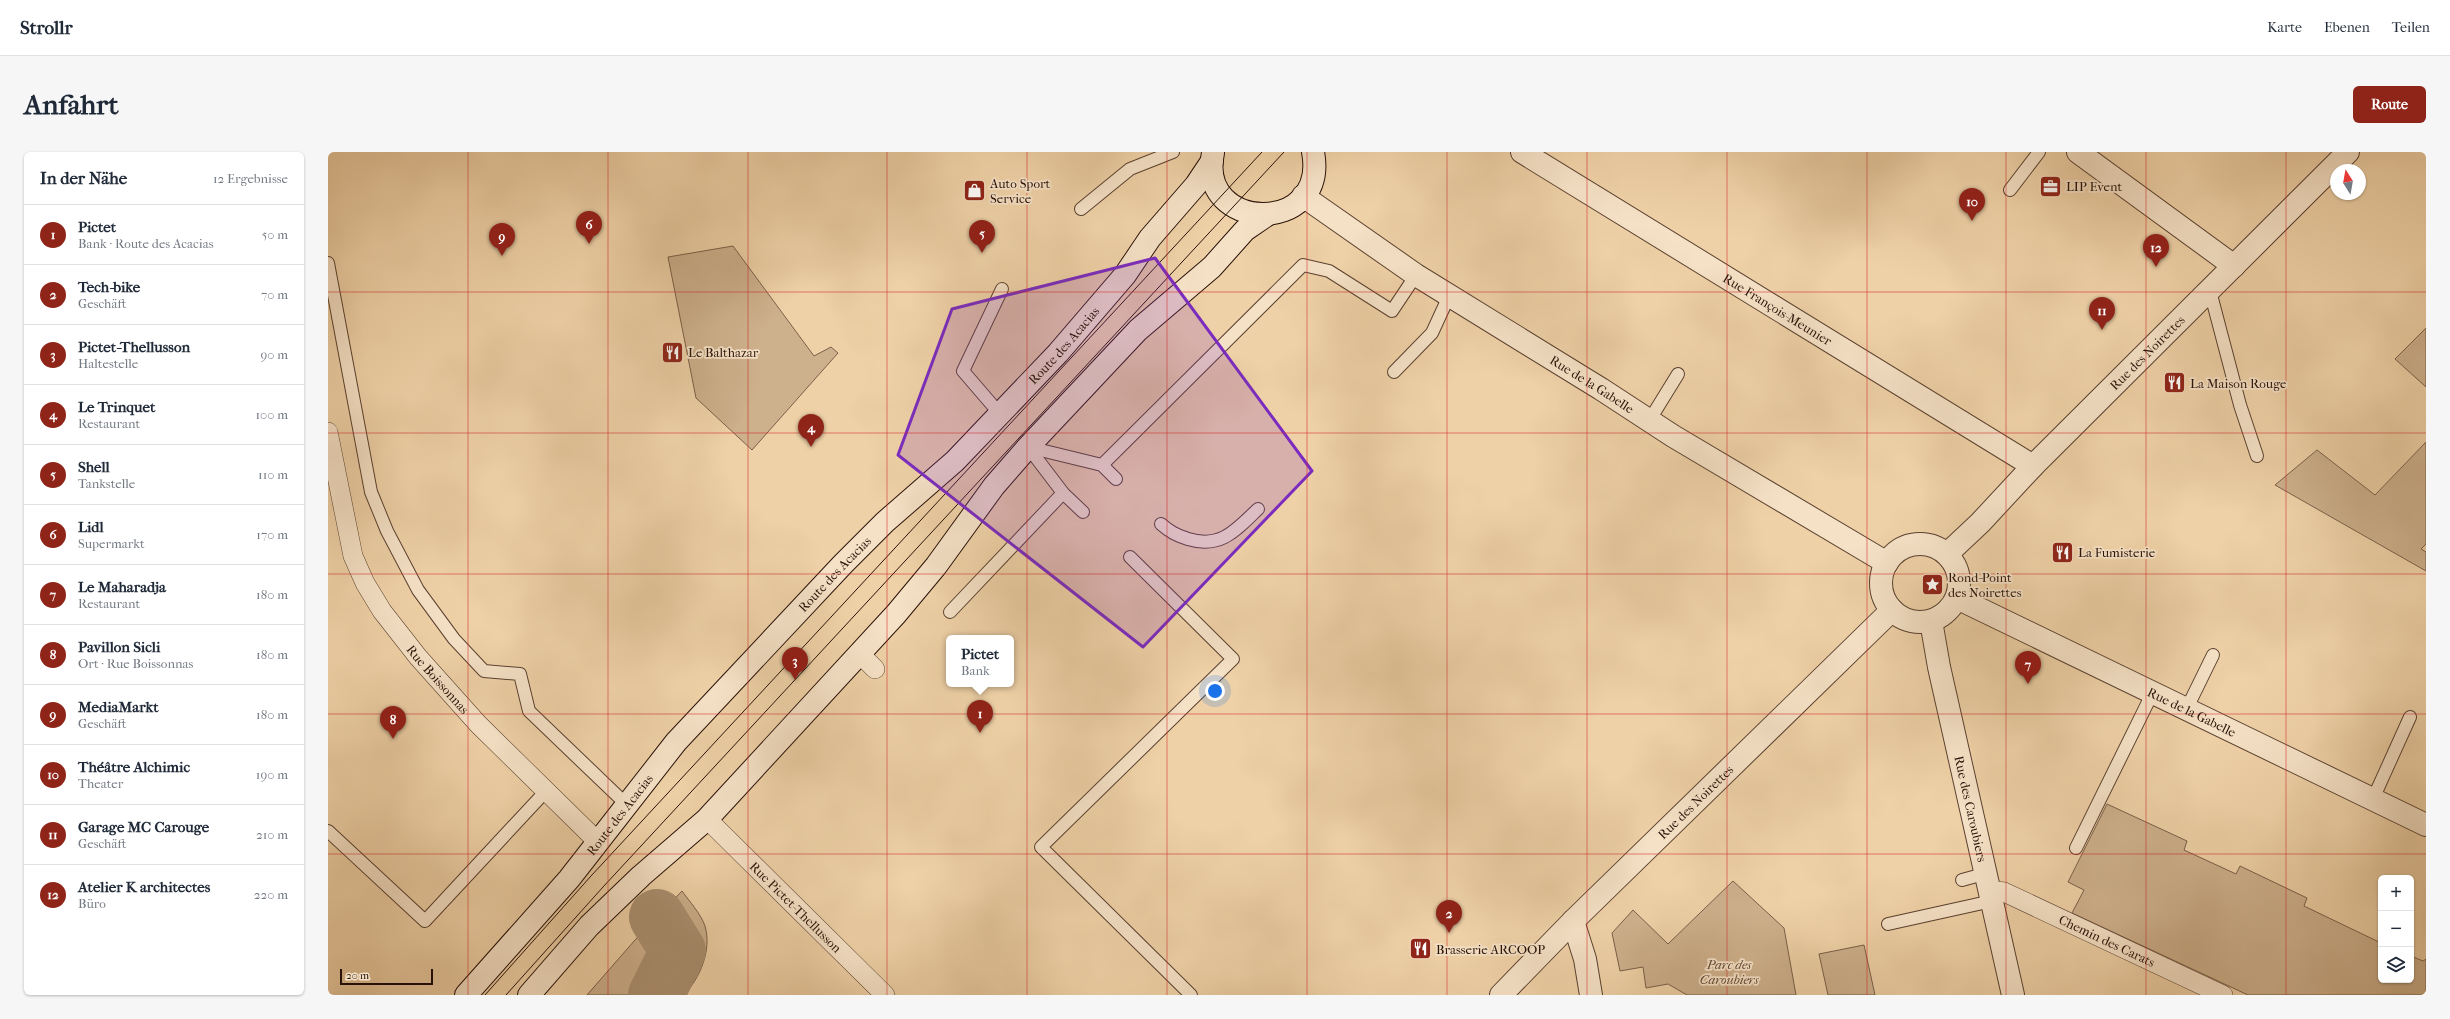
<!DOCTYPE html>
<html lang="de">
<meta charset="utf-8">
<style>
:root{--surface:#fff;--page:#f6f6f7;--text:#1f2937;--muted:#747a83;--line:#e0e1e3;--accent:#8f2418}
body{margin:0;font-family:"IM FELL French Canon",serif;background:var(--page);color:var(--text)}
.controls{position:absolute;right:12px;bottom:12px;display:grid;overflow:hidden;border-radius:6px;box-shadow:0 1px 3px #0004}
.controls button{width:36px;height:36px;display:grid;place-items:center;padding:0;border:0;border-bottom:1px solid var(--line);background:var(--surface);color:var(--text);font:20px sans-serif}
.compass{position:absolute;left:2002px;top:12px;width:36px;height:36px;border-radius:50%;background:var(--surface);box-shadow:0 1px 3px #0004;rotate:349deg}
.scale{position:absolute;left:12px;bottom:10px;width:93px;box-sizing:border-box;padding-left:4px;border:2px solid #281108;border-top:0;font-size:11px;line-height:14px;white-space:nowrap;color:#281108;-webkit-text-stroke:3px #f5e1c6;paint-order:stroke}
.you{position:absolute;left:887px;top:539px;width:14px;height:14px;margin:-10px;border:3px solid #fff;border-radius:50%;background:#1a73e8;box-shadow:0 0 0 6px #1a73e833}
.badge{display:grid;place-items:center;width:26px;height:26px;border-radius:50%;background:var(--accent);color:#fff;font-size:13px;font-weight:700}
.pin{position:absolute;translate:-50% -33px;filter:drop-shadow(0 1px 2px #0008)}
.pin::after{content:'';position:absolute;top:21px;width:14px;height:12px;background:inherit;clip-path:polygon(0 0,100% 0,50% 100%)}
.popup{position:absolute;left:618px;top:483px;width:68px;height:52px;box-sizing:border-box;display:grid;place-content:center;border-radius:6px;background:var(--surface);filter:drop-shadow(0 1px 3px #0005);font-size:13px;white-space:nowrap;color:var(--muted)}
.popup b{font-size:15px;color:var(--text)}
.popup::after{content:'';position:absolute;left:50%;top:100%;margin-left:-8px;border:8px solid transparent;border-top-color:var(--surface)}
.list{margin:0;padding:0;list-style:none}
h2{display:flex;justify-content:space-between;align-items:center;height:52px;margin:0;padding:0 16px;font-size:17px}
h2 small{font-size:13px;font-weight:400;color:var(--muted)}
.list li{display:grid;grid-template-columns:26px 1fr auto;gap:12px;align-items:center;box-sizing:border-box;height:60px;padding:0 16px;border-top:1px solid var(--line)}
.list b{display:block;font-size:15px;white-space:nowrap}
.list p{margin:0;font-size:13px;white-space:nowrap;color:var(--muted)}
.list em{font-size:13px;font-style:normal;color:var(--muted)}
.icon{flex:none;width:22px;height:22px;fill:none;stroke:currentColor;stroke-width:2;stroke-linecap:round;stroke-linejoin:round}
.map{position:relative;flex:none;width:2098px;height:843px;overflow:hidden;border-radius:6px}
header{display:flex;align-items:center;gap:24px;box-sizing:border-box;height:56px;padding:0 20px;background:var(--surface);border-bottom:1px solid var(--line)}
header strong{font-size:19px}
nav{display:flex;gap:22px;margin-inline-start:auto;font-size:14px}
.intro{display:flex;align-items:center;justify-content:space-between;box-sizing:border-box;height:96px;padding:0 24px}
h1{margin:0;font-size:28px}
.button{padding:10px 18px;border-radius:6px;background:var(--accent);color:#fff;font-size:14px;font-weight:700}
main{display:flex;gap:24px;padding:0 24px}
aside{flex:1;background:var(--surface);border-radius:6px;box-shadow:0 1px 3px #0004}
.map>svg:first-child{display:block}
.green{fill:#cdb08c;stroke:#7a604a}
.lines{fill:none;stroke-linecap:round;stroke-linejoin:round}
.river{stroke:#ab9071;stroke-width:56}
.service-casing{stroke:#5a4130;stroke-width:14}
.pedestrian-casing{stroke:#5a4130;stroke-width:20}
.minor-casing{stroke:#5a4130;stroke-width:24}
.secondary-casing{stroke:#281108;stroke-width:24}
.service{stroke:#f5e1c6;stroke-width:12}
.pedestrian{stroke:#f5e1c6;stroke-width:19}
.minor{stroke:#f5e1c6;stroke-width:22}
.secondary{stroke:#f5e1c6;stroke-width:22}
.tram{stroke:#281108;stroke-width:1}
.marked{fill:#7b2cbf;fill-opacity:0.2;stroke:#7b2cbf;stroke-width:3;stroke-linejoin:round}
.grid{fill:none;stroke:#d62828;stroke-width:1;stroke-opacity:0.55}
.labels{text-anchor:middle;stroke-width:3.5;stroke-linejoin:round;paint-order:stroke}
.poi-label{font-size:13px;fill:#281108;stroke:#f5e1c6;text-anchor:start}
.street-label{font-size:13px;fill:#281108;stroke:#f5e1c6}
.park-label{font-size:13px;font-style:italic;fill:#624936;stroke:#f5e1c6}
</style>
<header>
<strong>Strollr</strong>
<nav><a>Karte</a><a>Ebenen</a><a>Teilen</a></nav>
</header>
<div class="intro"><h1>Anfahrt</h1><a class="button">Route</a></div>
<main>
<aside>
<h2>In der Nähe<small>12 Ergebnisse</small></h2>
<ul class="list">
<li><span class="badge">1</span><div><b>Pictet</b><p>Bank · Route des Acacias</p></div><em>50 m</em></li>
<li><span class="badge">2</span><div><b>Tech-bike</b><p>Geschäft</p></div><em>70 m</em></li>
<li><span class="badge">3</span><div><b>Pictet-Thellusson</b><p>Haltestelle</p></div><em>90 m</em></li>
<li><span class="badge">4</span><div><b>Le Trinquet</b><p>Restaurant</p></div><em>100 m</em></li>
<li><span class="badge">5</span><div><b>Shell</b><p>Tankstelle</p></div><em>110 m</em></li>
<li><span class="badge">6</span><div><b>Lidl</b><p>Supermarkt</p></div><em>170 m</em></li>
<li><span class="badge">7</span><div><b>Le Maharadja</b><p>Restaurant</p></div><em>180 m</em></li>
<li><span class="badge">8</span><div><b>Pavillon Sicli</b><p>Ort · Rue Boissonnas</p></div><em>180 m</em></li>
<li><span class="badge">9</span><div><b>MediaMarkt</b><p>Geschäft</p></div><em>180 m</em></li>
<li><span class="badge">10</span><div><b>Théâtre Alchimic</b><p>Theater</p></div><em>190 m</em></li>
<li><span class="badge">11</span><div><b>Garage MC Carouge</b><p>Geschäft</p></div><em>210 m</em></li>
<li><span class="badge">12</span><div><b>Atelier K architectes</b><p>Büro</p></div><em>220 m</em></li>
</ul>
</aside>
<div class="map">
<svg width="2098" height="843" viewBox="0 0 2098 843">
<rect width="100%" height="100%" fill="#efd1a7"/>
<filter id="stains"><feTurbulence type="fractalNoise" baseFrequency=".005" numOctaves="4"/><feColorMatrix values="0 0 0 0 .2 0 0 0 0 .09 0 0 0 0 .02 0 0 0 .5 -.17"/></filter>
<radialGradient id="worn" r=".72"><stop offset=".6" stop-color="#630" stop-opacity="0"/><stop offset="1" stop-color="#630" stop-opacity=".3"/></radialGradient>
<g class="green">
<path d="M405,94l81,110 17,-9 7,6 -86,97 -56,-52 -28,-141z"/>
<path d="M2098,176v59l-31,-28z"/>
<path d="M2098,290v102l-5,5 5,3v19l-151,-86 42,-35 58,45z"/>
<path d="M1779,652l80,37 -3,9 52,24 4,-8 67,32 -3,8 77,37v37h30v-24l12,5 3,-2v36h-178l-176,-82 12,-23 -16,-8z"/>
<path d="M1405,729l51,47 12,67h-109l-19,-11 -22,4 -3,-21 -23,4 -8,-38 21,-23 35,34z"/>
<path d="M354,739c7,10 19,23 23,35 7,24 -5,52 -21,69h-97l48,-55z"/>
<path d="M1536,793l11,50h-47l-9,-41z"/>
</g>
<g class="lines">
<path class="river" d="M328,843l22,-44 -21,-34"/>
<defs>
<g id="service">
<path d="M1682,38l29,-38"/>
<path d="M753,57l49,-40 43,-17"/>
<path d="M0,111l43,229 16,39 31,59 36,49 30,32 36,3 9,37 98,94"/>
<path d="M1882,139l30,114 17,51"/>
<path d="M1066,220l38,-39 17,-37"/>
<path d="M672,262l-37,-43 39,-82"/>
<path d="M1321,269l29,-47"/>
<path d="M700,295l74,18 14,14"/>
<path d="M700,295l35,46 20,19"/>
<path d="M774,313l201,-200 26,6 63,40 24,-36"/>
<path d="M833,372c9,8 15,11 27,15 33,10 48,-9 70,-30"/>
<path d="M802,405l103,102 -192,188 150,148"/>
<path d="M622,460l113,-119"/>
<path d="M1859,556l26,-53"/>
<path d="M2045,647l37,-82"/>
<path d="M0,679l97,90 120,-129"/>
<path d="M1748,696l77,-156"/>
<path d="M1634,728l22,-6"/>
<path d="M1560,772l104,-23"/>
</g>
<g id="pedestrian">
<path id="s1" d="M0,280l25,124 12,27 17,28 36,46 60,67 120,118"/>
<path d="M531,501l16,16"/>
<path id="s2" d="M379,667l178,176"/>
<path id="s3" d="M1661,738l15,2 219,103"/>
</g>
<g id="minor">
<path id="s4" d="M1194,0l511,314"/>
<path d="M1750,0l156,114"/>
<path id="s5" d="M975,44l113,79 185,114 72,47 214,127"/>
<circle cx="1592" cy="431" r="39"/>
<path id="s6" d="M1619,402l33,-31 53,-57 315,-314"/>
<path id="s7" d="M1629,446l469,227"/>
<path id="s8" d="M1603,469l8,46 74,328"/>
<path d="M1245,769l12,38 6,36"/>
<path id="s9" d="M1173,843l72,-74 319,-311"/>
</g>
<g id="secondary">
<path d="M885,1c-17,80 116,83 100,-1"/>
<path id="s10" d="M138,843l103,-116 107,-137 167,-178 42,-42 70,-61 103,-108 67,-78 25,-37 46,-53 16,-24"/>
<path d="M201,843l60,-69 52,-50 66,-57 189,-205 40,-48 58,-80 34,-39 110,-117 74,-63 33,-37 22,-15"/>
</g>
</defs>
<use href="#service" class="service-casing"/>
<use href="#pedestrian" class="pedestrian-casing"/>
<use href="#minor" class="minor-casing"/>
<use href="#secondary" class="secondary-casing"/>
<use href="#service" class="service"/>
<use href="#pedestrian" class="pedestrian"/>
<use href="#minor" class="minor"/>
<use href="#secondary" class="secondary"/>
<g class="tram">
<path d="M157,843l106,-119 671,-724"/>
<path d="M178,843l97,-108 681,-735"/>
</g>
</g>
<path class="marked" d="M827,106l157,213 -169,176 -245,-192 54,-146z"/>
<path class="grid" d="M140,0v843M280,0v843M420,0v843M559,0v843M699,0v843M839,0v843M979,0v843M1119,0v843M1259,0v843M1399,0v843M1539,0v843M1678,0v843M1818,0v843M1958,0v843M0,140h2098M0,281h2098M0,422h2098M0,562h2098M0,702h2098"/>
<defs>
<symbol id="office-square" viewBox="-11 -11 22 22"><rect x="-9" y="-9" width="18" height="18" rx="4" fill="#8f2418" stroke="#f5e1c6"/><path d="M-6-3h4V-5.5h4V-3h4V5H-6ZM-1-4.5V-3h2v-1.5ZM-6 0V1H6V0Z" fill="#fff"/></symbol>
<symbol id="shop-square" viewBox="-11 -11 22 22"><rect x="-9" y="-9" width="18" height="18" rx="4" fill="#8f2418" stroke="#f5e1c6"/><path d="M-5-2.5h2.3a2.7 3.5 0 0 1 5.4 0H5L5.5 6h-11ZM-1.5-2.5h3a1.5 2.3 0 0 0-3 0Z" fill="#fff"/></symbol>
<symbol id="restaurant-square" viewBox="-11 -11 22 22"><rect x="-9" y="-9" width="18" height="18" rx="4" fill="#8f2418" stroke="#f5e1c6"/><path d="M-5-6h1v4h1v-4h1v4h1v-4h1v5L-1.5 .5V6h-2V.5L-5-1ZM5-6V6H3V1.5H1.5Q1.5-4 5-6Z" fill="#fff"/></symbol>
<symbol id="sight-square" viewBox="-11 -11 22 22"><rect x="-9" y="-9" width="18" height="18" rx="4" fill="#8f2418" stroke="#f5e1c6"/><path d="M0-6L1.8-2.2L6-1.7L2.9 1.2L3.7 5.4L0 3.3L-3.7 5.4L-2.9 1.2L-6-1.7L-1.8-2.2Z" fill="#fff"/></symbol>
</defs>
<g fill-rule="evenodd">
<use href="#office-square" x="1710" y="22" width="25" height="25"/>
<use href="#shop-square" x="634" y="26" width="25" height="25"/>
<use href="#restaurant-square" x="332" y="188" width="25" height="25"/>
<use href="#restaurant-square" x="1834" y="218" width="25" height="25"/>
<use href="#restaurant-square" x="1722" y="388" width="25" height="25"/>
<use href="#sight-square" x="1592" y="420" width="25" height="25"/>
<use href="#restaurant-square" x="1080" y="784" width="25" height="25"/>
</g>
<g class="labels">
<g class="poi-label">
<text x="662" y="36">Auto Sport<tspan x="662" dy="15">Service</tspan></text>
<text x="1738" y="39">LIP Event</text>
<text x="360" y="205">Le Balthazar</text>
<text x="1862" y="236">La Maison Rouge</text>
<text x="1750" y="405">La Fumisterie</text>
<text x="1620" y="430">Rond-Point<tspan x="1620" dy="15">des Noirettes</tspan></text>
<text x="1108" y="802">Brasserie ARCOOP</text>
</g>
<g class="street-label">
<text dy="5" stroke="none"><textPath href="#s4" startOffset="300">Rue François-Meunier</textPath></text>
<text dy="5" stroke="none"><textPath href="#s10" startOffset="884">Route des Acacias</textPath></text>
<text dy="5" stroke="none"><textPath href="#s6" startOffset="284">Rue des Noirettes</textPath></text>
<text dy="5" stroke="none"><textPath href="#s5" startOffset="345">Rue de la Gabelle</textPath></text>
<text dy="5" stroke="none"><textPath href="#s10" startOffset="560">Route des Acacias</textPath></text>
<text dy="5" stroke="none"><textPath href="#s1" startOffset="277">Rue Boissonnas</textPath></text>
<text dy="5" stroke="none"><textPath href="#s7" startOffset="261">Rue de la Gabelle</textPath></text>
<text dy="5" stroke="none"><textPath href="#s9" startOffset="274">Rue des Noirettes</textPath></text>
<text dy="5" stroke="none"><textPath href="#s8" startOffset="192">Rue des Caroubiers</textPath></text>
<text dy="5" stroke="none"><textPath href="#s10" startOffset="237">Route des Acacias</textPath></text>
<text dy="5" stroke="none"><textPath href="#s2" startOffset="125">Rue Pictet-Thellusson</textPath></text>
<text dy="5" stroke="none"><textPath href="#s3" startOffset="129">Chemin des Carats</textPath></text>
</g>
<g class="park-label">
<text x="1401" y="817">Parc des<tspan x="1401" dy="15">Caroubiers</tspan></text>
</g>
</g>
<rect width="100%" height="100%" filter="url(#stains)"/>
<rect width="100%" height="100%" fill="url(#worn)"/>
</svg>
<div class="controls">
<button>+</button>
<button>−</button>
<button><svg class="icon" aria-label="layers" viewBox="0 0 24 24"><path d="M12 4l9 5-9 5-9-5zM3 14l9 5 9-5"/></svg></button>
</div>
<svg class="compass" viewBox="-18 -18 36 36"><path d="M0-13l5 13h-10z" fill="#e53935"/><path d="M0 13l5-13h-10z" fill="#747a83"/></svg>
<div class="scale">20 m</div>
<div class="you"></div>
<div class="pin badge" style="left:652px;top:581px">1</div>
<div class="popup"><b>Pictet</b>Bank</div>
<div class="pin badge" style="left:1121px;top:781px">2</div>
<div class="pin badge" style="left:467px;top:528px">3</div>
<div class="pin badge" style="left:483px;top:295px">4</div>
<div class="pin badge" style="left:654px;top:101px">5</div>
<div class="pin badge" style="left:261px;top:92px">6</div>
<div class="pin badge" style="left:1700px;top:532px">7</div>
<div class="pin badge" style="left:65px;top:587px">8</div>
<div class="pin badge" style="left:174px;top:104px">9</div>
<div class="pin badge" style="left:1644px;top:69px">10</div>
<div class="pin badge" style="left:1774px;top:178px">11</div>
<div class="pin badge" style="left:1828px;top:115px">12</div>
</div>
</main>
